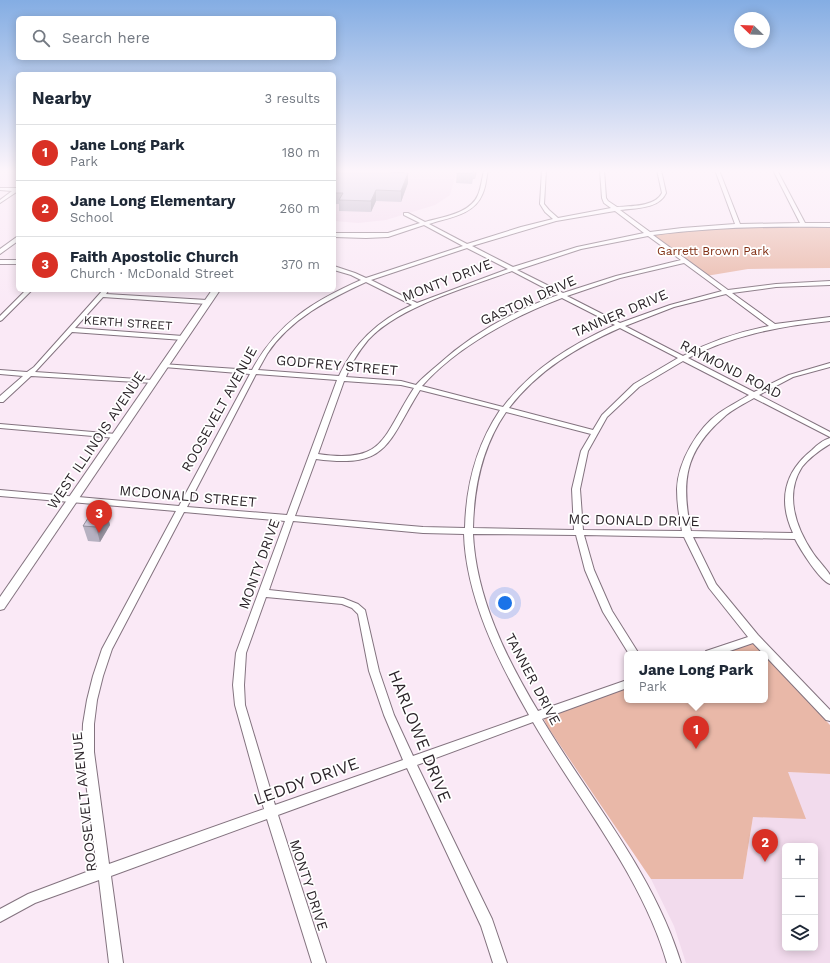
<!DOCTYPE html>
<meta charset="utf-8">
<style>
:root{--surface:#fff;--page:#f2f2f3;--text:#1f2937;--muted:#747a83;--line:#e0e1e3;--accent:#d93025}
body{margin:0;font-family:"Work Sans",sans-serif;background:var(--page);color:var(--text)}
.controls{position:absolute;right:12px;bottom:12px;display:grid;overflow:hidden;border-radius:6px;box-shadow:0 2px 10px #0003}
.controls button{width:36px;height:36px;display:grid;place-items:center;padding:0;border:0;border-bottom:1px solid var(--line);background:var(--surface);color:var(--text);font:20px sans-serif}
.compass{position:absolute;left:734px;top:12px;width:36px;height:36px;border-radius:50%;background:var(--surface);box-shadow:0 2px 10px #0003;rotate:293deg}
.you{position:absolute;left:505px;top:603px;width:14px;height:14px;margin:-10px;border:3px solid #fff;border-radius:50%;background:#1a73e8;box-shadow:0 0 0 6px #1a73e833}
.badge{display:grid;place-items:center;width:26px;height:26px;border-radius:50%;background:var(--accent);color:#fff;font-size:13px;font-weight:700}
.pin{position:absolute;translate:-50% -33px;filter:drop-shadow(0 1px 2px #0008)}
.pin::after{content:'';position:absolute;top:21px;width:14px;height:12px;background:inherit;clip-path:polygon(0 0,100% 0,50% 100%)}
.popup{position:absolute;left:624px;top:651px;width:144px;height:52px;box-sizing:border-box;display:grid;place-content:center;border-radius:6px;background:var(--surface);filter:drop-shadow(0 1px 3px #0005);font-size:13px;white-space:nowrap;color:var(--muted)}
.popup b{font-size:15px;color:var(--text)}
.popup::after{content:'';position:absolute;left:50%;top:100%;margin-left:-8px;border:8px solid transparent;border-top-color:var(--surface)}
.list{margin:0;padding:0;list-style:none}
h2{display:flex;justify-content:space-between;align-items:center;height:52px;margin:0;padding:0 16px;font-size:17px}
h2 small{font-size:13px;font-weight:400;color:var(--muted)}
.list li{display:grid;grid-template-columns:26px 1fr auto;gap:12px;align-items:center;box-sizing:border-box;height:56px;padding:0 16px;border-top:1px solid var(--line)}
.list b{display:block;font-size:15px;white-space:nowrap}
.list p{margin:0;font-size:13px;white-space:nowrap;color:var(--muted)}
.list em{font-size:13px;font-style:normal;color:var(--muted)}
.icon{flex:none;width:22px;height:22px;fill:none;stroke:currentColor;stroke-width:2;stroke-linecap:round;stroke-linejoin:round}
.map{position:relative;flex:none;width:830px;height:963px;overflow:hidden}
.search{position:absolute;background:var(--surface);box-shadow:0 2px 10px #0003;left:16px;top:16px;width:320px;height:44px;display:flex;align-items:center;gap:10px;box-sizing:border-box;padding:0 14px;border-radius:6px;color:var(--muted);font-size:15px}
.panel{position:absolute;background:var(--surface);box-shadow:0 2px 10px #0003;left:16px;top:72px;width:320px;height:220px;border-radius:6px}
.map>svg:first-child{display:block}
.built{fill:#f2dbed;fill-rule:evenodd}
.green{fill:#e9b8a8}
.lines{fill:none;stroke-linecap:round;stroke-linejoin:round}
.minor-casing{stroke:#83737f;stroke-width:2}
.major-casing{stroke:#83737f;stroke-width:2}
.minor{fill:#fff;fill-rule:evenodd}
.major{fill:#fff;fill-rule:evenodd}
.wall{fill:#b6b1c1}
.shaded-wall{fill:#94909d}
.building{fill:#d4cee0;stroke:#94909d}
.labels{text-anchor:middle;stroke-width:3.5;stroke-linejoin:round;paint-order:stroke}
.far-park-label{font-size:12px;fill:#823116;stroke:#fff}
.far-street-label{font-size:12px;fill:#2c252a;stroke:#fff}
.street-label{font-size:14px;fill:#2c252a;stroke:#fff}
.near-street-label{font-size:17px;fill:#2c252a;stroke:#fff}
</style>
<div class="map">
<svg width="830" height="963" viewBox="0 0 830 963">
<rect width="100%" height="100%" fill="#fae9f6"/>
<g class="built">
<path d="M334,170h123l-7,25 -15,10 -49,15 -28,3 -24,-2z"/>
<path d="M788,772l42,2v189h-144l-12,-37 -23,-47h92l10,-62zM785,846h30v102h-30z"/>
</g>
<g class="green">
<path d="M830,225v43l-82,1 -42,7 -58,-42 45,-6z"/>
<path d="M748,644h5l11,10h-44z"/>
<path d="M765,655l65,70v49l-42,-2 18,47 -53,-2 -10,62h-92l-104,-153 -3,-7 6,-3 77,-28v12h138z"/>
</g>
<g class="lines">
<defs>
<g id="minor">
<path d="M484,170h4c-2,9 -2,17 -6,25 -8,20 -35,23 -53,29l38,20 54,-17 32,-8 -8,-7 -5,-8 2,-34h4l-2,34 5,6 9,8 53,-10 -7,-5 -2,-5 -2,-28h4l2,28 2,3 9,6c13,-1 38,0 45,-14l-5,-23h4l5,23c-7,16 -31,15 -46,17l30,22 32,-4 53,-4 -20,-54h4l21,54 60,-1 -27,-53h4l28,53h25v4c-59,-1 -118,0 -177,8l75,55 48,-6 54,-3v4l-54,2 -44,6 43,31 55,-7v4c-50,5 -97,14 -142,37l66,34 35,-17 41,-12v4l-37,10 -34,18 71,37v5l-76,-39c-10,6 -23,12 -31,20 -39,34 -42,65 -32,113l102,2c-15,-32 -9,-61 19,-83 5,-5 11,-10 18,-12v6c-10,6 -21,14 -28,23 -18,28 -6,61 11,86 3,5 16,19 17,22 0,2 0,7 0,9 -10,-3 -30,-35 -35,-45l-102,-2 23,47 42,51 72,75v11l-4,-1 -73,-77 -32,11h-16l1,-3 42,-14 -39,-49 -25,-51 -100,-2 10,35 18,41 27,43h-10l-26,-42 -18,-42 -9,-35 -103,-1c3,63 33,124 65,177l89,-31v8l-85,31c48,80 111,153 139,244h-14c-25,-87 -89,-163 -134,-241l-116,43 75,154 15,44h-14l-12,-37 -74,-158 -129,47 48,148h-14l-45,-144 -156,57 12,87h-14l-10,-83 -64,23 -35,19v-13l28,-15 69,-26 -15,-116 1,-28 4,-24 6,-24 9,-27 74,-138 -176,-15v-6l179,16 71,-132 -86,-7 -3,-2 1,-1 90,6c25,-47 62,-69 109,-90l-10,-5 -17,-5v-4l21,7 11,5 97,-32 -39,-21 -36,12 -22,1 -32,-1v-4h54l32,-10 -16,-8v-2h4l17,9c17,-5 45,-8 53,-27 3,-7 4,-16 6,-25zM615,211l29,22 -67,14 -64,20 -41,-21 84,-25zM648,236l33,24 -65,16 -53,17 -46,-23 64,-21zM467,248l41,21 -91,34 -46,-23zM684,263l38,28 -52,14 -50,18 -53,-27 53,-18zM512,271l46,24c-44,16 -85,38 -119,69 -8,7 -16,13 -23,21l-15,-4 -55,-4c5,-14 13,-26 22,-37 31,-34 101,-53 144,-69zM366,282l46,23c-33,15 -58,38 -73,71l-81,-6c3,-5 6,-11 9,-16 23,-35 62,-55 99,-72zM726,294l43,32c-31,6 -58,15 -86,30l-58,-30 49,-19zM562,298l53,27c-44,20 -82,43 -112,82l-81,-21c34,-39 92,-70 140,-88zM620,328l58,30 -44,26 -32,31 -9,15 -84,-22c29,-38 68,-61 111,-80zM683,361l66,34c-10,6 -20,11 -30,18 -21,15 -41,48 -42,76 0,14 2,28 5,42l-99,-1 -3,-41 8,-38 19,-34 32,-30zM256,374l81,6 -50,135 -100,-8zM344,381l57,4 13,3c-32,49 -28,76 -96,66zM420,390l80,20c-24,36 -34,75 -35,118l-42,-1 -128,-11 21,-57c73,10 71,-16 104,-69zM506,412l85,22 -10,17 -9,38 2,41 -101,-2c1,-42 9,-81 33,-116zM184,512l101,9 -49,132 -3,32 2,20 29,104 -155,55 -15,-112v-28l3,-24 6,-24 9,-27zM293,521l130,12 41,1c2,63 34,127 65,181l-116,41 -19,-41 -15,-44 -14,-61 -7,-6 -15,-6 -74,-8zM266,597l76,7 10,4 6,6 11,57 15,44 19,45 -128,45 -30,-100 -1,-20 2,-32z"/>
<path d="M0,188h18v3l-18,12v-3l12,-9 -12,-1z"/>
<path d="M18,236v5l-18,13v-5z"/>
<rect x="0" y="260" width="18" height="4"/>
<path d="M26,290h6l-30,30 -2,1v-5z"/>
<path d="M103,290h6l-3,4 101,6 3,2 -3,2 -104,-7 -28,31 108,8 3,2 -3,2 -111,-8 -37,40 117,8 2,1 1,1 -1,1 -123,-7 -28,26h-3v-6l23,-20 -23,-2v-4l27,2 7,-5z"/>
<path d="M0,424l116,10 4,2 -4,2 -116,-10z"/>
</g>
<path id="major" d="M212,290h8l-216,319 -4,1v-13z"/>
</defs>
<use href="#minor" class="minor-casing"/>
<use href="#major" class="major-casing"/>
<use href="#minor" class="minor"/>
<use href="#major" class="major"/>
</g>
<g class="wall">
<path d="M457,170h20l-2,9h-2l-1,5 -16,-1z"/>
<path d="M408,173v10l-7,19 -25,-1 -5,11 -32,-1v-7h-5v-26z"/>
<path d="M105,505l5,20 -10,17 -12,-1 -5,-15z"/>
</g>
<g class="shaded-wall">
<path d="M476,170h1l-2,9z"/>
<path d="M408,173v10l-7,19v-11z"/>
<path d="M376,190v11l-5,11v-11z"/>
<path d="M105,505l5,20 -10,17 -4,-15 6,-17z"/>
</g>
<g class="building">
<path d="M338,170h52v2l18,1 -7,18 -25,-1 -5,11 -32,-1 4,-7h-9v-15z"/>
<path d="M457,170h16v3h-17z"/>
<path d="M97,504l8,1 -3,5h4l-10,17 -13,-1z"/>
</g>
<linearGradient id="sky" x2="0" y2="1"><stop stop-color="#84ade3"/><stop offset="0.56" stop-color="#fdf5fb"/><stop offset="1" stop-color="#fdf5fb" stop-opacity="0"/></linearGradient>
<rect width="830" height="305" fill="url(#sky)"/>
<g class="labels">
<g class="far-park-label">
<text x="713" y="255">Garrett Brown Park</text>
</g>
<g class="far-street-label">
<text transform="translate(128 323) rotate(4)" y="4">KERTH STREET</text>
</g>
<g class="street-label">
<text transform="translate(447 280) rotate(-21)" y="5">MONTY DRIVE</text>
<text transform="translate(528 300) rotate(-24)" y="5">GASTON DRIVE</text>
<text transform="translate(620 313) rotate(-23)" y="5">TANNER DRIVE</text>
<text transform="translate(337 365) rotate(5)" y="5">GODFREY STREET</text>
<text transform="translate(731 369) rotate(27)" y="5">RAYMOND ROAD</text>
<text transform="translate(219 409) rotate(-61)" y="5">ROOSEVELT AVENUE</text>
<text transform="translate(96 440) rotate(-56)" y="5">WEST ILLINOIS AVENUE</text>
<text transform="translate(188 496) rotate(5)" y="5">MCDONALD STREET</text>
<text transform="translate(634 520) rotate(1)" y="5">MC DONALD DRIVE</text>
<text transform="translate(259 564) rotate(-70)" y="5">MONTY DRIVE</text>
<text transform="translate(533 679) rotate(62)" y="5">TANNER DRIVE</text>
<text transform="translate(84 802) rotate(-96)" y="5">ROOSEVELT AVENUE</text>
<text transform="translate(309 885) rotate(72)" y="5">MONTY DRIVE</text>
</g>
<g class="near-street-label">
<text transform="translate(420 736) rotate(68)" y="6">HARLOWE DRIVE</text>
<text transform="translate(306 781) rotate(-20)" y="6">LEDDY DRIVE</text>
</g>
</g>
</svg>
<div class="controls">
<button>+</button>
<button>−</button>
<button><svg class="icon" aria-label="layers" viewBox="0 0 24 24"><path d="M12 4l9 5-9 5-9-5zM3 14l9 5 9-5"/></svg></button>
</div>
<svg class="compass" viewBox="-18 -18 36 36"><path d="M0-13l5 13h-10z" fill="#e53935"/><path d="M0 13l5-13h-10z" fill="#747a83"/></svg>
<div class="you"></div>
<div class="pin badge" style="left:696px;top:749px">1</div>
<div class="popup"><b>Jane Long Park</b>Park</div>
<div class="pin badge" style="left:765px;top:862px">2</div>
<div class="pin badge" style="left:99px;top:533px">3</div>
<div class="search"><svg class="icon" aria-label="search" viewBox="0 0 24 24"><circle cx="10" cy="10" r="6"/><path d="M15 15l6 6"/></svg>Search here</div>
<section class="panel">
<h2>Nearby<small>3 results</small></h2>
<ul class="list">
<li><span class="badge">1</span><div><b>Jane Long Park</b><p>Park</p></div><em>180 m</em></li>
<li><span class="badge">2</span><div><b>Jane Long Elementary</b><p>School</p></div><em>260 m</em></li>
<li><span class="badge">3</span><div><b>Faith Apostolic Church</b><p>Church · McDonald Street</p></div><em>370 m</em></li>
</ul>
</section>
</div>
